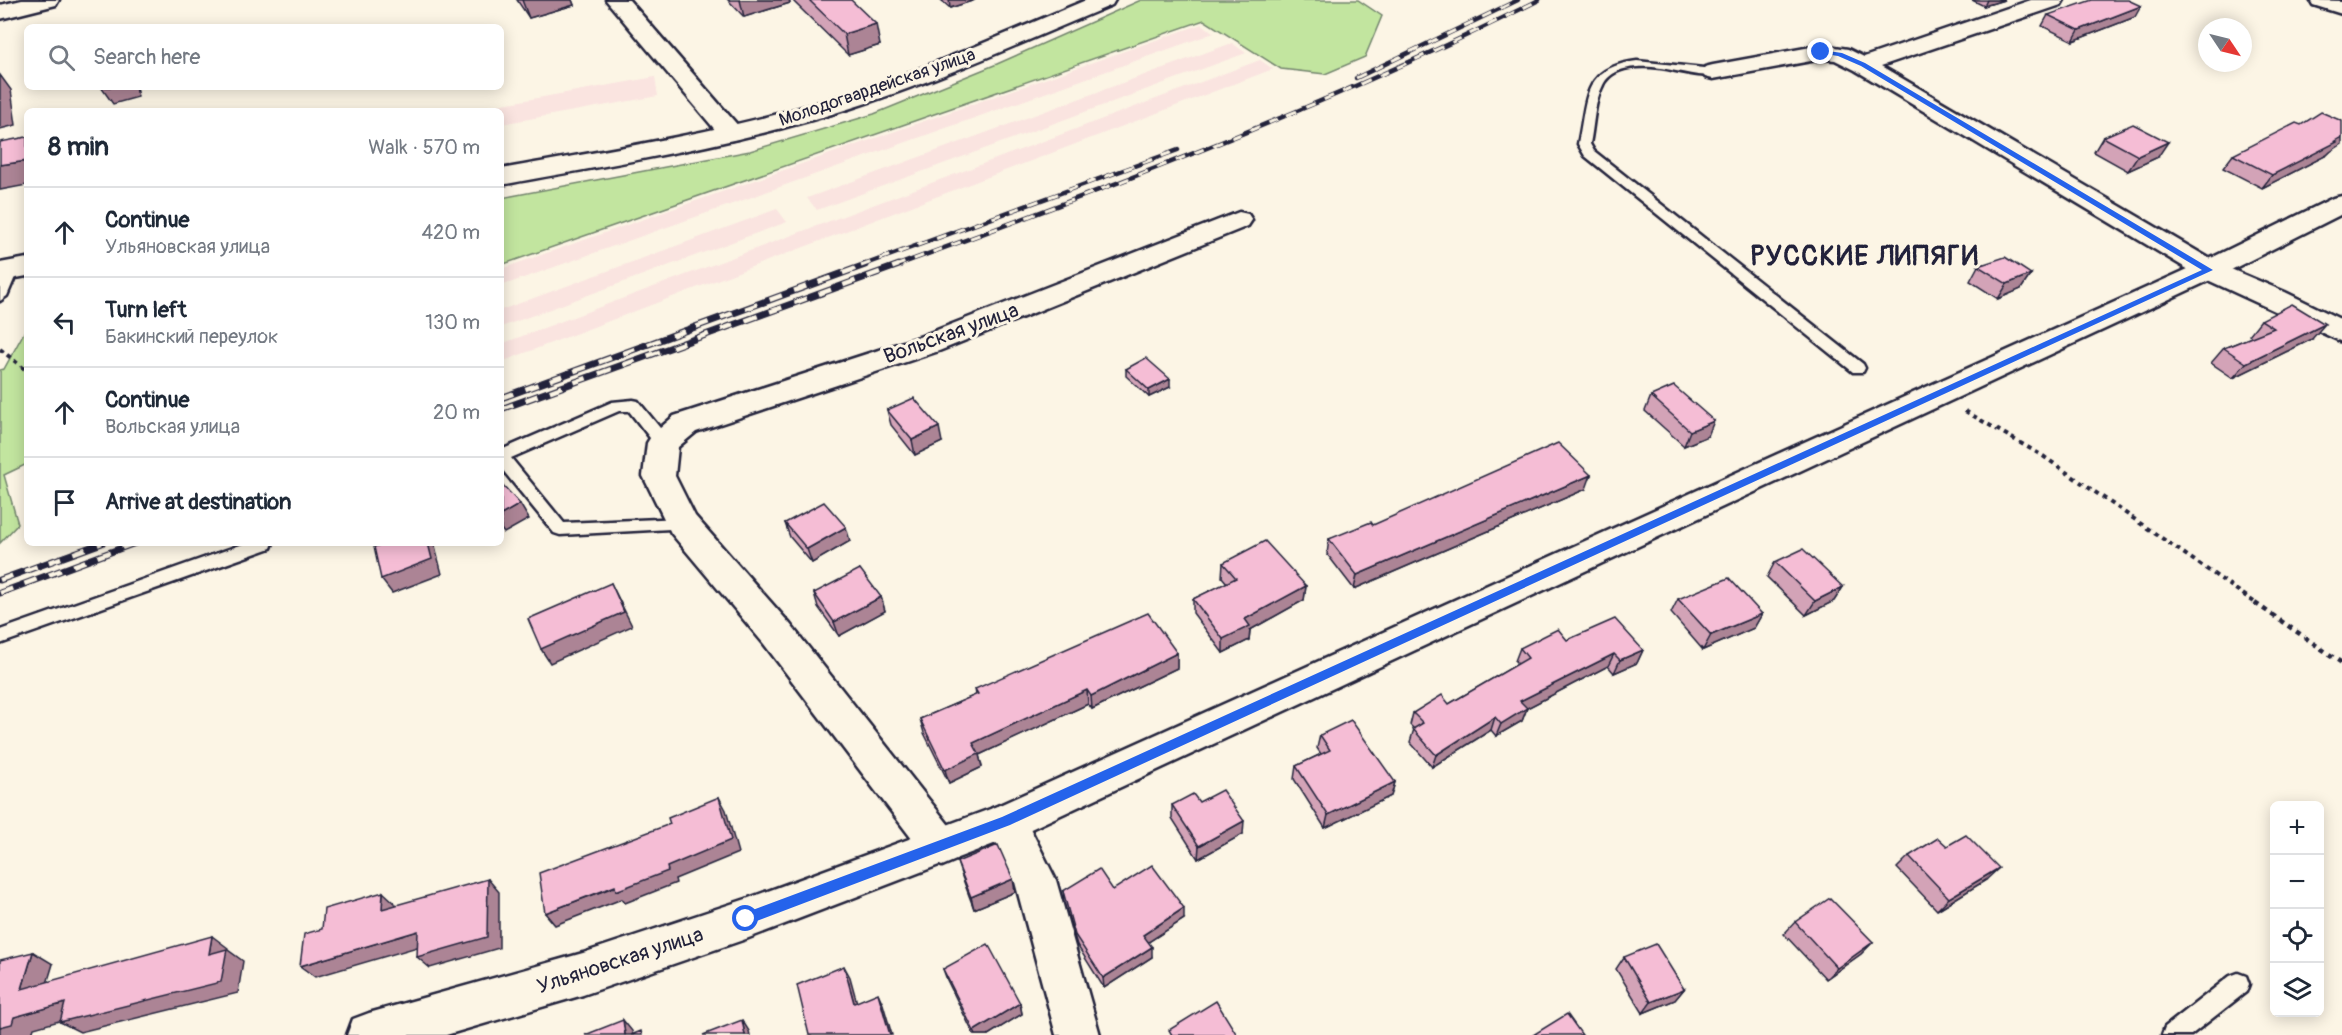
<!DOCTYPE html>
<meta charset="utf-8">
<style>
:root{--surface:#fff;--page:#f6f6f7;--text:#1f2937;--muted:#747a83;--line:#e0e1e3}
body{margin:0;font-family:Pangolin,sans-serif;background:var(--page);color:var(--text)}
.controls{position:absolute;right:18px;bottom:18px;display:grid;overflow:hidden;border-radius:9px;box-shadow:0 3px 15px #0003}
.controls button{width:54px;height:54px;display:grid;place-items:center;padding:0;border:0;border-bottom:2px solid var(--line);background:var(--surface);color:var(--text);font:30px sans-serif}
.compass{position:absolute;left:2198px;top:18px;width:54px;height:54px;border-radius:50%;background:var(--surface);box-shadow:0 3px 15px #0003;rotate:125deg}
.stop{position:absolute;width:18px;height:18px;margin:-14px;border:4px solid #2563eb;border-radius:50%;background:#fff}
.stop.end{background:#2563eb;border-color:#fff;box-shadow:0 2px 6px #0008}
.list{margin:0;padding:0;list-style:none}
h2{display:flex;justify-content:space-between;align-items:center;height:78px;margin:0;padding:0 24px;font-size:26px}
h2 small{font-size:20px;font-weight:400;color:var(--muted)}
.list li{display:grid;grid-template-columns:39px 1fr auto;gap:18px;align-items:center;box-sizing:border-box;height:90px;padding:0 24px;border-top:2px solid var(--line)}
.list b{display:block;font-size:22px;white-space:nowrap}
.list p{margin:0;font-size:20px;white-space:nowrap;color:var(--muted)}
.list em{font-size:20px;font-style:normal;color:var(--muted)}
.icon{flex:none;width:33px;height:33px;fill:none;stroke:currentColor;stroke-width:2;stroke-linecap:round;stroke-linejoin:round}
.map{position:relative;flex:none;width:2342px;height:1035px;overflow:hidden}
.search{position:absolute;background:var(--surface);box-shadow:0 3px 15px #0003;left:24px;top:24px;width:480px;height:66px;display:flex;align-items:center;gap:15px;box-sizing:border-box;padding:0 21px;border-radius:9px;color:var(--muted);font-size:22px}
.panel{position:absolute;background:var(--surface);box-shadow:0 3px 15px #0003;left:24px;top:108px;width:480px;height:438px;border-radius:9px}
.map>svg:first-child{display:block}
.built{fill:#fae4e0}
.green{fill:#c2e59f;stroke:#72846d;stroke-width:1.5}
.lines{fill:none;stroke-linecap:round;stroke-linejoin:round}
.service-casing{stroke:#22223b;stroke-width:5}
.minor-casing{stroke:#22223b;stroke-width:5}
.tertiary-casing{stroke:#22223b;stroke-width:5}
.path-far1{stroke:#22223b;stroke-width:4;stroke-dasharray:4.5 4.5;stroke-linecap:butt}
.path{stroke:#22223b;stroke-width:4.5;stroke-dasharray:5 5;stroke-linecap:butt}
.service{fill:#fcf5e5;fill-rule:evenodd}
.minor{fill:#fcf5e5;fill-rule:evenodd}
.tertiary{fill:#fcf5e5;fill-rule:evenodd}
.rail-far1-casing{stroke:#22223b;stroke-width:4.5}
.rail-casing{stroke:#22223b;stroke-width:7}
.rail-far1{stroke:#fcf5e5;stroke-width:3;stroke-dasharray:10;stroke-linecap:butt}
.rail{stroke:#fcf5e5;stroke-width:4.5;stroke-dasharray:13;stroke-linecap:butt}
.wall{fill:#d3a3b7;stroke:#22223b;stroke-width:1.5}
.shaded-wall{fill:#ac8495;stroke:#22223b;stroke-width:1.5}
.building{fill:#f5bdd5;stroke:#22223b;stroke-width:1.5}
.route{fill:#2563eb}
.labels{text-anchor:middle;stroke-width:6;stroke-linejoin:round;paint-order:stroke}
.far-street-label{font-size:18px;fill:#22223b;stroke:#fcf5e5}
.street-label{font-size:21px;fill:#22223b;stroke:#fcf5e5}
.district-label{font-size:27px;font-weight:bold;letter-spacing:1.5px;fill:#22223b;stroke:#fcf5e5}
</style>
<div class="map">
<svg width="2342" height="1035" viewBox="0 0 2342 1035">
<rect width="100%" height="100%" fill="#fcf5e5"/>
<filter id="ink" filterUnits="userSpaceOnUse"><feTurbulence type="fractalNoise" baseFrequency=".0167" numOctaves="2"/><feDisplacementMap in="SourceGraphic" scale="12" xChannelSelector="R" yChannelSelector="G"/><feConvolveMatrix kernelMatrix="1 2 1 2 8 2 1 2 1" color-interpolation-filters="sRGB"/></filter>
<g filter="url(#ink)">
<g class="built">
<path d="M1202,24l12,9 -713,253v-17z"/>
<path d="M1232,43l14,10 -429,157 -10,-12z"/>
<path d="M1260,60l13,9 -772,293v-18z"/>
<path d="M655,77l3,19 -157,28v-13h-37z"/>
<path d="M777,209l10,13 -286,105v-17z"/>
</g>
<g class="green">
<path d="M1141,0h217l24,16 -17,41 -40,17 -44,-5 -77,-49 -703,245v-67l249,-47 124,-37 123,-50z"/>
<path d="M27,327v137l-23,11 14,49 -18,19v-173l4,-1z"/>
</g>
<g class="lines">
<defs>
<g id="service">
<path d="M1637,61l76,8 6,3 -2,2c-14,4 -28,-1 -41,-3 -21,-5 -61,-10 -73,14 -9,17 -9,40 -13,59l4,7 269,213 2,4 -2,4h-10l-268,-216 -7,-12c10,-45 3,-76 59,-83z"/>
<path d="M11,266l7,4 -11,26 -7,5v-21l6,-13z"/>
<path d="M633,400l5,1 31,38 2,4 -2,4h-12l-28,-36h-10l-108,47 53,65 119,-5 6,2 2,4 -2,4 -129,7 -6,-2 -53,-65v-18l111,-48z"/>
<path d="M246,543h27l-2,5 -271,96v-14z"/>
<path d="M2238,973l8,3 3,8 -3,8 -55,43h-29l3,-8 65,-51z"/>
</g>
<g id="minor">
<path d="M22,0h37l-3,5 -56,14v-14z"/>
<path d="M606,0h23l111,128 3,5 -3,5 -9,2 -9,-2z"/>
<path d="M2031,0h33l-3,5 -180,61 338,198 66,28 57,28v22l-143,-66 -344,-206 -20,-10 -13,-1 -109,20 -8,-2 -4,-5 4,-5 8,-2 109,-20 26,4 16,8z"/>
<path d="M2310,0l32,1v13l-29,-9z"/>
<path d="M1239,212l9,2 4,6 -4,6 -309,125 -243,81 -18,15 -3,29 20,40 95,108 166,210 6,13 -6,13 -14,6 -14,-6 -164,-216 -93,-111 -28,-57 4,-33 5,-8 22,-19 245,-79z"/>
<path d="M1006,803l14,5 36,72 44,155h-44l-41,-153 -29,-61 6,-13z"/>
</g>
<g id="tertiary">
<path d="M1086,0h29l-3,5c-87,36 -172,75 -261,103 -114,37 -233,55 -350,77v-16c111,-20 222,-37 330,-70 87,-26 171,-64 255,-99z"/>
<path d="M2342,196v18l-123,62 -1199,558 -274,105 -163,56 -137,40h-99l6,-16 16,-6 214,-60 163,-54 247,-91 1206,-544 134,-66z"/>
<path d="M27,258v18l-27,5v-18z"/>
</g>
</defs>
<use href="#service" class="service-casing"/>
<use href="#minor" class="minor-casing"/>
<use href="#tertiary" class="tertiary-casing"/>
<g class="path-far1">
<path d="M0,349l27,22"/>
<path d="M1965,411l78,45 214,148"/>
</g>
<path class="path" d="M2255,603l87,60"/>
<use href="#service" class="service"/>
<use href="#minor" class="minor"/>
<use href="#tertiary" class="tertiary"/>
<defs>
<g id="rail-far1">
<path d="M1356,78l162,-78"/>
<path d="M861,266l317,-116"/>
<path d="M895,266c218,-80 436,-161 644,-266"/>
</g>
<g id="rail">
<path d="M501,398l364,-133"/>
<path d="M501,409l398,-144"/>
<path d="M0,580l102,-37"/>
<path d="M0,593l135,-50"/>
</g>
</defs>
<use href="#rail-far1" class="rail-far1-casing"/>
<use href="#rail" class="rail-casing"/>
<use href="#rail-far1" class="rail-far1"/>
<use href="#rail" class="rail"/>
</g>
<g class="wall">
<path d="M517,0h55l2,5 -45,13z"/>
<path d="M728,0h61l1,3 -46,14z"/>
<path d="M793,0h58l29,45 -32,10 -54,-53z"/>
<path d="M941,0h34l-25,8z"/>
<path d="M1972,0h32l-20,6z"/>
<path d="M2048,15l87,2 -62,24 -31,-15z"/>
<path d="M2103,137l55,20 -30,14 -34,-19z"/>
<path d="M2330,152l-3,3 -65,33 -39,-20 10,-13z"/>
<path d="M1978,266l53,8 -10,15 -23,10 -28,-18z"/>
<path d="M2261,320l51,19 -79,39 -22,-15 13,-15 28,-11 -3,-2z"/>
<path d="M1126,369l44,18 -21,10 -23,-21z"/>
<path d="M1651,396l57,40 -24,10 -39,-35z"/>
<path d="M887,410l55,32 -27,13 -24,-30z"/>
<path d="M1586,489l-232,100 -27,-35 2,-15z"/>
<path d="M785,523l65,18 -38,22 -22,-26z"/>
<path d="M1775,562l68,25 -9,14 -28,14 -39,-38z"/>
<path d="M1223,563l83,23 -2,14 -54,30 -1,10 -26,13 -30,-40v-14l34,-16 -5,-6z"/>
<path d="M814,593l67,4 4,14 -46,25 -21,-29z"/>
<path d="M1678,599l84,15 -8,14 -51,22 -32,-37z"/>
<path d="M1567,640l76,10 -6,13 -23,10 -6,-7 -81,42 -5,13 -26,15 -5,-6 -59,37 -22,-25 4,-13 -4,-4 3,-12 36,-9 69,-40 -3,-3 5,-13z"/>
<path d="M1177,653v15l-85,41 -4,-5 -109,51 3,12 -33,16 -25,-50 -4,-14 56,-24 -1,-6z"/>
<path d="M1320,735l75,47 -4,14 -66,32 -31,-49 2,-13 25,-12 -4,-6z"/>
<path d="M1199,802l44,32 -45,25 -26,-41v-13z"/>
<path d="M1909,856l77,24 -49,30 -40,-42z"/>
<path d="M957,862l56,17 2,13 -41,17 -13,-35z"/>
<path d="M1113,890l71,29 -36,23 4,15 -48,31 -27,-43 -13,-43 -1,-11z"/>
<path d="M1795,922l78,20 -12,12 -35,25 -42,-45z"/>
<path d="M1624,957l60,32 -9,11 -32,13 -27,-44z"/>
<path d="M943,969l77,34 2,11 -34,21h-14l-27,-55z"/>
</g>
<g class="shaded-wall">
<path d="M522,0h50l2,5 -45,13z"/>
<path d="M740,0h49l1,3 -46,14z"/>
<path d="M949,0h26l-25,8z"/>
<path d="M1987,0h17l-20,6z"/>
<path d="M2141,6l-6,11 -62,24 6,-11z"/>
<path d="M876,24l4,21 -32,10 -4,-21z"/>
<path d="M0,75l11,15 5,35 -16,4z"/>
<path d="M101,87h35l2,10 -25,7z"/>
<path d="M2342,137v7l-12,8 -3,3 -65,33 10,-13z"/>
<path d="M2168,142l-10,15 -30,14 10,-15z"/>
<path d="M27,161v24l-27,5v-25z"/>
<path d="M2031,274l-10,15 -23,10 9,-15z"/>
<path d="M2325,324l-13,15 -79,39 13,-15z"/>
<path d="M1170,379v8l-21,10v-7z"/>
<path d="M1714,421l-6,15 -24,10 6,-15z"/>
<path d="M939,427l3,15 -27,13 -3,-15z"/>
<path d="M1591,475l-5,14 -232,100 3,-14z"/>
<path d="M520,504l9,15 -25,14 -3,-4v-14z"/>
<path d="M846,527l4,14 -38,22 -5,-14z"/>
<path d="M428,543h6l8,31 -50,19 -11,-14z"/>
<path d="M611,583l21,43 -82,37 -9,-14z"/>
<path d="M1306,586l-2,14 -54,30 -1,10 -26,13v-14l22,-20z"/>
<path d="M1843,587l-9,14 -28,14 9,-14z"/>
<path d="M881,597l4,14 -46,25 -5,-14z"/>
<path d="M1762,614l-8,14 -51,22 8,-15z"/>
<path d="M1643,650l-6,13 -23,10 6,-13z"/>
<path d="M1177,653v15l-85,41 -1,-13z"/>
<path d="M1614,654l-6,12 -81,42 -5,13 -26,15 5,-12 19,-23z"/>
<path d="M1087,690l1,14 -109,51 3,12 -33,16 -4,-13 28,-27z"/>
<path d="M1495,717l-4,13 -59,37 4,-12z"/>
<path d="M1395,782l-4,14 -66,32 3,-13z"/>
<path d="M719,797l7,13 12,43 -63,26 1,4 -51,20 -3,-4 -67,26 -10,-12 122,-46z"/>
<path d="M1244,821l-1,13 -45,25 1,-13z"/>
<path d="M1999,868l-13,12 -49,30 12,-12z"/>
<path d="M488,879l11,13v56l-69,20 -13,-11z"/>
<path d="M1013,879l2,13 -41,17 -3,-12z"/>
<path d="M383,892l13,12 -1,17 -13,-12z"/>
<path d="M1184,908v11l-40,26 -1,-10z"/>
<path d="M418,931l13,12 -116,34 -15,-11z"/>
<path d="M212,936l16,12v2l15,11 -5,32 -158,39 -20,-10 149,-68z"/>
<path d="M1873,942l-12,12 -35,25 11,-11z"/>
<path d="M1152,947v10l-48,31 -1,-10z"/>
<path d="M33,952l20,12 -11,36 -20,-11z"/>
<path d="M844,966l6,11 10,37 -6,-11z"/>
<path d="M1684,989l-9,11 -32,13 8,-11z"/>
<path d="M878,993l5,11 9,31h-2z"/>
<path d="M65,1003l19,11 -50,14 -2,6 -2,1h-30v-8l14,-10z"/>
<path d="M1020,1003l2,11 -34,21h-12l-2,-4z"/>
<path d="M623,1020l9,11 1,4h-8z"/>
<path d="M742,1020l7,11 1,4h-5z"/>
</g>
<g class="building">
<path d="M809,0h42l25,24 -32,10z"/>
<path d="M2092,0h36l13,6 -62,24 -31,-15z"/>
<path d="M2321,112l21,9v16l-7,4 2,1 -65,33 -39,-20 63,-32 5,2z"/>
<path d="M2133,124l35,18 -30,14 -35,-19z"/>
<path d="M27,137v24l-27,4v-23z"/>
<path d="M2005,257l26,17 -24,10 -29,-18z"/>
<path d="M2292,304l33,20 -79,39 -22,-15 50,-20 -13,-8z"/>
<path d="M1146,358l24,21 -21,11 -23,-21z"/>
<path d="M1674,386l40,35 -24,10 -39,-35z"/>
<path d="M914,398l25,29 -27,13 -25,-30z"/>
<path d="M1558,443l33,32 -234,100 -28,-36 42,-17 2,3z"/>
<path d="M501,483l19,21 -19,11z"/>
<path d="M824,502l22,25 -39,22 -22,-26z"/>
<path d="M1265,541l41,45 -61,33 5,7 -27,13 -30,-40 43,-21 -13,-15z"/>
<path d="M385,543h43l4,16 -51,20 -7,-32z"/>
<path d="M1803,549l40,38 -28,14 -40,-39z"/>
<path d="M860,569l21,28 -47,25 -20,-29z"/>
<path d="M1729,578l33,36 -51,21 -33,-36z"/>
<path d="M611,583l13,29 -83,37 -13,-30z"/>
<path d="M1148,613l29,40 -86,43 -4,-6 -114,53 6,11 -34,16 -25,-51 58,-25 -3,-5z"/>
<path d="M1615,619l28,31 -23,10 -6,-6 -94,47 7,7 -26,16 -6,-7 -59,38 -23,-26 10,-6 -10,-10 29,-18 7,9 79,-46 -8,-10 38,-19 9,11z"/>
<path d="M1351,720l44,62 -67,33 -32,-49 34,-16 -10,-15z"/>
<path d="M1222,790l22,31 -45,25 -27,-41 21,-11 6,8z"/>
<path d="M719,797l12,43 -64,27 1,4 -52,20 -1,-5 -70,27 -6,-40 131,-49 -2,-6z"/>
<path d="M1966,835l33,33 -50,30 -40,-42 29,-18 9,8z"/>
<path d="M998,845l15,34 -42,18 -14,-35z"/>
<path d="M1152,865l32,43 -41,27 9,12 -49,31 -28,-43 -12,-44 36,-22 14,21z"/>
<path d="M488,879l-1,58 -70,20 1,-26 -118,35 4,-32 18,-5 2,-20 59,-17 -1,17z"/>
<path d="M1830,898l43,44 -36,26 -42,-46z"/>
<path d="M212,936l-3,18 18,-5 -6,33 -161,40 5,-19 -51,14 -2,7 -12,3v-67l33,-8 -11,37z"/>
<path d="M988,944l32,59 -46,28 -31,-62z"/>
<path d="M1656,944l28,45 -33,13 -27,-45z"/>
<path d="M844,966l10,37 24,-10 12,42h-81l-12,-50z"/>
<path d="M1216,1001l21,34h-65l-3,-5z"/>
<path d="M1567,1014l15,21h-49z"/>
<path d="M623,1020l2,15h-40z"/>
<path d="M742,1020l3,15h-42z"/>
<path d="M641,1031l1,4h-11z"/>
</g>
</g>
<path class="route" d="M1821,50l21,3 23,10 348,207 -1203,555 -264,100 -4,-2 -2,-4 2,-5 260,-97 1200,-547 -341,-204 -23,-10 -19,-3z"/>
<g class="labels">
<g class="far-street-label">
<text transform="translate(877 87) rotate(-19)" y="6">Молодогвардейская улица</text>
</g>
<g class="street-label">
<text transform="translate(951 333) rotate(-20)" y="7">Вольская улица</text>
<text transform="translate(620 960) rotate(-18)" y="7">Ульяновская улица</text>
</g>
<g class="district-label">
<text x="1865" y="265">РУССКИЕ ЛИПЯГИ</text>
</g>
</g>
</svg>
<div class="controls">
<button>+</button>
<button>−</button>
<button><svg class="icon" aria-label="locate" viewBox="0 0 24 24"><circle cx="12" cy="12" r="6"/><path d="M12 2v4M12 18v4M2 12h4M18 12h4"/></svg></button>
<button><svg class="icon" aria-label="layers" viewBox="0 0 24 24"><path d="M12 4l9 5-9 5-9-5zM3 14l9 5 9-5"/></svg></button>
</div>
<svg class="compass" viewBox="-18 -18 36 36"><path d="M0-13l5 13h-10z" fill="#e53935"/><path d="M0 13l5-13h-10z" fill="#747a83"/></svg>
<div class="stop" style="left:746px;top:919px"></div>
<div class="stop end" style="left:1821px;top:52px"></div>
<div class="search"><svg class="icon" aria-label="search" viewBox="0 0 24 24"><circle cx="10" cy="10" r="6"/><path d="M15 15l6 6"/></svg>Search here</div>
<section class="panel">
<h2>8 min<small>Walk · 570 m</small></h2>
<ul class="list">
<li><svg class="icon" aria-label="ahead" viewBox="0 0 24 24"><path d="M12 20V5M6 11l6-6 6 6"/></svg><div><b>Continue</b><p>Ульяновская улица</p></div><em>420 m</em></li>
<li><svg class="icon" aria-label="left" viewBox="0 0 24 24"><path d="M17 20v-9H6M10 6l-5 5 5 5"/></svg><div><b>Turn left</b><p>Бакинский переулок</p></div><em>130 m</em></li>
<li><svg class="icon" aria-label="ahead" viewBox="0 0 24 24"><path d="M12 20V5M6 11l6-6 6 6"/></svg><div><b>Continue</b><p>Вольская улица</p></div><em>20 m</em></li>
<li><svg class="icon" aria-label="arrive" viewBox="0 0 24 24"><path d="M6 21V4h12l-3 4 3 4H6"/></svg><div><b>Arrive at destination</b></div></li>
</ul>
</section>
</div>
